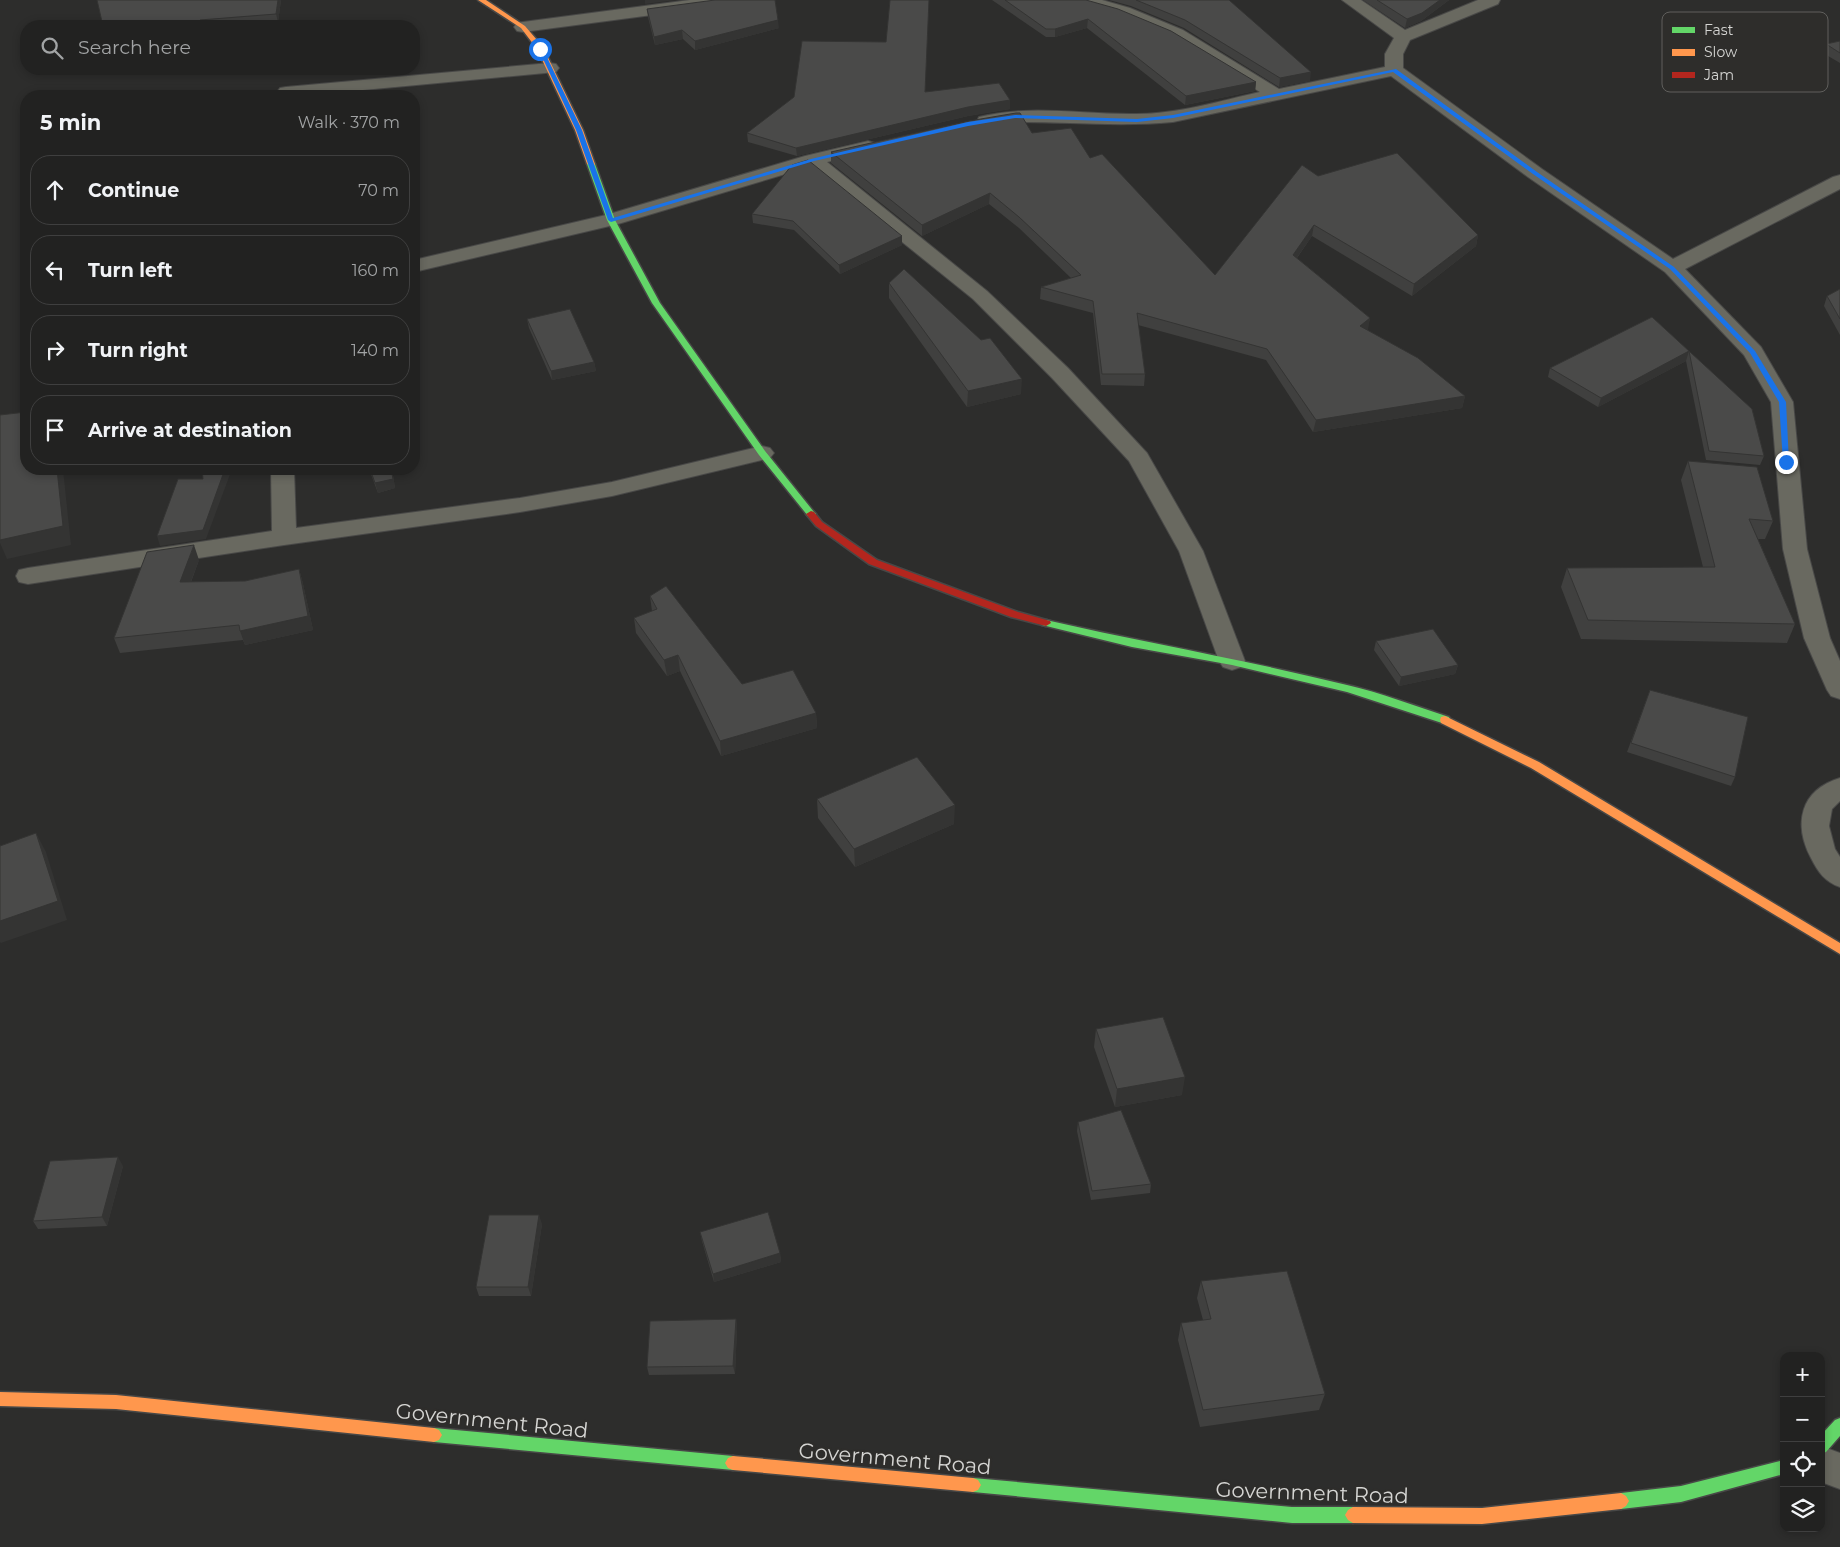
<!DOCTYPE html>
<meta charset="utf-8">
<style>
:root{--surface:#222221;--page:#2a2a2a;--text:#f1f3f6;--muted:#a2a4a5;--line:#3f3f3f}
body{margin:0;font-family:Montserrat,sans-serif;background:var(--page);color:var(--text)}
.controls{position:absolute;right:15px;bottom:15px;display:grid;overflow:hidden;border-radius:10px;box-shadow:0 2px 8px #0003}
.controls button{width:45px;height:45px;display:grid;place-items:center;padding:0;border:0;border-bottom:1px solid var(--line);background:var(--surface);color:var(--text);font:25px sans-serif}
.stop{position:absolute;width:15px;height:15px;margin:-11px;border:4px solid #1a73e8;border-radius:50%;background:#fff}
.stop.end{background:#1a73e8;border-color:#fff;box-shadow:0 1px 5px #0008}
.list{margin:0;padding:0;list-style:none}
h2{display:flex;justify-content:space-between;align-items:center;height:65px;margin:0;padding:0 20px;font-size:21px}
h2 small{font-size:16px;font-weight:400;color:var(--muted)}
.list li{display:grid;grid-template-columns:32px 1fr auto;gap:15px;align-items:center;box-sizing:border-box;height:70px;margin:0 10px 10px;padding:0 10px;border:1px solid var(--line);border-radius:20px}
.list b{display:block;font-size:19px;white-space:nowrap}
.list em{font-size:16px;font-style:normal;color:var(--muted)}
.icon{flex:none;width:28px;height:28px;fill:none;stroke:currentColor;stroke-width:2;stroke-linecap:round;stroke-linejoin:round}
.map{position:relative;flex:none;width:1840px;height:1547px;overflow:hidden}
.search{position:absolute;background:var(--surface);box-shadow:0 2px 8px #0003;left:20px;top:20px;width:400px;height:55px;display:flex;align-items:center;gap:12px;box-sizing:border-box;padding:0 18px;border-radius:20px;color:var(--muted);font-size:19px}
.panel{position:absolute;background:var(--surface);box-shadow:0 2px 8px #0003;left:20px;top:90px;width:400px;height:385px;border-radius:20px}
.map>svg:first-child{display:block}
.lines{fill:none;stroke-linecap:round;stroke-linejoin:round}
.street-casing{stroke:#484847;stroke-width:2}
.fast-casing{stroke:#484847;stroke-width:3}
.slow-casing{stroke:#484847;stroke-width:3}
.jam-casing{stroke:#484847;stroke-width:3}
.street{fill:#696960;fill-rule:evenodd}
.fast{fill:#63d668;fill-rule:evenodd}
.slow{fill:#ff974d;fill-rule:evenodd}
.jam{fill:#b3261e;fill-rule:evenodd}
.wall{fill:#40403f}
.shaded-wall{fill:#343433}
.building{fill:#4a4a49;stroke:#343433}
.route{fill:#1a73e8}
.labels{text-anchor:middle;stroke-width:4.5;stroke-linejoin:round;paint-order:stroke}
.near-street-label{font-size:21px;fill:#d5d5d3;stroke:#2e2d2b}
.key{fill:#2e2d2b;stroke:#605f5d;stroke-width:1}
.key-label{font-size:14px;fill:#d5d5d3}
</style>
<div class="map">
<svg width="1840" height="1547" viewBox="0 0 1840 1547">
<rect width="100%" height="100%" fill="#2d2d2c"/>
<g class="lines">
<defs>
<g id="street">
<path d="M690,0h46l-2,4 -6,1 -205,27 -6,-1 -3,-4 3,-4 6,-1z"/>
<path d="M1076,0h26l28,8 53,22 96,59 106,-22v-13l9,-16 -52,-38h19l44,30 73,-30h22l-2,4 -88,36 -7,14v14l139,101 131,90 160,-82 7,-2v14l-155,80 76,78 32,55 14,147 23,89 10,23v38l-9,-3 -4,-6 -23,-52 -21,-89 -12,-147 -27,-47 -79,-83 -137,-95 -137,-101 -218,46c-52,5 -103,0 -155,0 -13,0 -26,6 -39,3l-2,-4 2,-4c52,-13 105,-2 157,-3 41,0 84,-13 124,-22l-89,-54 -53,-22 -40,-12z"/>
<path d="M550,63l6,1 3,4 -3,4 -257,24h-18l-4,-4 3,-4 6,-1z"/>
<path d="M868,141l7,2 2,4 -2,4 -48,11 160,129 81,77 79,85 56,98 42,110 -4,6 -9,3 -9,-3 -4,-6 -40,-110 -50,-90 -77,-83 -79,-79 -164,-132 -191,57 -204,48v-12l192,-45 199,-59z"/>
<path d="M762,446l8,2 4,5 -4,5 -158,38 -92,16 -236,33 -256,39 -9,-2 -3,-6 3,-6 9,-2 244,-37 -1,-62h23l2,59 224,-30 92,-16z"/>
<path d="M1840,778v23l-8,8 -3,17 6,23 5,8v30c-15,-5 -22,-15 -29,-29 -18,-34 -11,-68 29,-80z"/>
<path d="M1821,1446l19,7v36l-19,-7z"/>
</g>
<g id="fast">
<path d="M588,162l7,2 20,56 45,83 105,148 49,61 2,2 -2,2h-6l-49,-61 -107,-152 -45,-83 -20,-56z"/>
<path d="M1046,620c100,23 201,40 301,65 35,8 68,21 102,32l1,3 -5,4 -98,-32 -115,-27 -100,-18 -90,-22 -1,-2z"/>
<path d="M1840,1418v18l-14,16 -5,2v-19l14,-15z"/>
<path d="M434,1428l299,28 5,2 3,5 -3,5 -5,2 -299,-28 -5,-2 -3,-5 3,-5z"/>
<path d="M1784,1460v14l-103,28 -60,7 -5,-3 -3,-5 3,-5 5,-3 60,-7z"/>
<path d="M973,1478l319,29h61l5,3 3,5 -3,5 -5,3h-61l-319,-31 -5,-2 -3,-5 3,-5z"/>
</g>
<g id="slow">
<path d="M478,0h8l39,26 18,21 40,83 12,34 -1,2 -7,-2 -12,-34 -38,-81 -16,-21z"/>
<path d="M1445,716l94,46 301,181v11l-309,-186 -90,-45 -1,-3 1,-3z"/>
<path d="M0,1392l116,3 318,33 5,2 3,5 -3,5 -5,2 -318,-33 -116,-3z"/>
<path d="M733,1456l240,22 5,2 3,5 -3,5 -5,2 -240,-22 -5,-2 -3,-5 3,-5z"/>
<path d="M1621,1493l5,3 3,5 -3,5 -5,3 -139,15 -129,-1 -5,-3 -3,-5 3,-5 5,-3 129,1z"/>
</g>
<path id="jam" d="M811,511l3,1 8,10 55,38 141,52 32,9 1,2 -5,3 -35,-9 -142,-53 -53,-38 -10,-12z"/>
</defs>
<use href="#street" class="street-casing"/>
<use href="#fast" class="fast-casing"/>
<use href="#slow" class="slow-casing"/>
<use href="#jam" class="jam-casing"/>
<use href="#street" class="street"/>
<use href="#fast" class="fast"/>
<use href="#slow" class="slow"/>
<use href="#jam" class="jam"/>
</g>
<g class="wall">
<path d="M281,0l-3,22 -53,4h-122z"/>
<path d="M992,0h94l170,82 -1,9 -70,14 -98,-77 -32,9h-9z"/>
<path d="M1109,0h120l81,81 -31,6 -95,-59 -53,-22z"/>
<path d="M1363,0h86l-28,21 -16,7z"/>
<path d="M647,9l132,19 -84,22 -12,-11 -28,6 -7,-28z"/>
<path d="M1840,41v22l-17,-10 3,-9z"/>
<path d="M886,42l40,50 84,8v9l-42,7 -171,40 -49,-14 -1,-9z"/>
<path d="M1032,133l58,25 125,117 103,-99 160,59 -2,11 -64,50 -100,-60 -15,22 73,60 -3,12 98,66 -3,12 -149,24 -47,-72 -128,-35 7,49 -1,12 -43,-1 -8,-72 -53,-14 1,-12 30,-9 -52,-50 -30,-24 -67,32 -91,-73v-11z"/>
<path d="M752,214l150,22v9l-62,29 -46,-44 -41,-7z"/>
<path d="M889,283l132,111 -54,13 -78,-109z"/>
<path d="M1840,289v46l-16,-29 3,-10z"/>
<path d="M1652,317l100,92 12,47 -4,9 -54,-5 -20,-99 -88,46 -50,-30 2,-9z"/>
<path d="M527,319l67,43 2,9 -44,9 -23,-52z"/>
<path d="M1688,461l85,60 -8,18h-7l37,85 -8,19 -206,-4 -20,-52 6,-19 136,-1 -22,-87z"/>
<path d="M369,469h23l3,19 -17,5z"/>
<path d="M199,560l-8,22 54,-1 54,-12 4,15 10,46 -68,15 -2,-5 -123,13 -6,-15z"/>
<path d="M650,596l92,88 74,29 1,15 -96,28 -41,-85 -13,5 -31,-43 -2,-15 18,-7z"/>
<path d="M1376,641l82,24 -3,9 -56,12 -25,-36z"/>
<path d="M1650,690l85,87 -4,9 -104,-34z"/>
<path d="M817,799l137,25 -99,43 -37,-49z"/>
<path d="M1096,1029l86,66 -67,12 -21,-60z"/>
<path d="M1078,1122l73,62 -1,9 -59,7 -14,-69z"/>
<path d="M123,1166l-16,60 -69,3 -5,-8z"/>
<path d="M542,1224l-11,72h-52l-3,-9z"/>
<path d="M700,1232l80,21 1,9 -67,20 -12,-41z"/>
<path d="M1201,1281l124,113 -6,16 -119,17 -22,-87 3,-17 22,-3 -6,-22z"/>
<path d="M736,1319l1,9 -2,46 -86,1 -2,-8z"/>
</g>
<g class="shaded-wall">
<path d="M278,0h3l-3,22 -2,-8z"/>
<path d="M645,0h31l-31,4z"/>
<path d="M1440,0h9l-28,21 -16,7 2,-9z"/>
<path d="M1088,19l-1,9 -32,9v-8z"/>
<path d="M778,20l1,8 -84,22v-9z"/>
<path d="M682,30l1,9 -28,6 -1,-8z"/>
<path d="M1311,72l-1,9 -31,6 1,-9z"/>
<path d="M1256,82l-1,9 -70,14 1,-9z"/>
<path d="M1010,100v9l-42,7 -171,40 -1,-8 172,-41z"/>
<path d="M990,193l-1,11 -67,32v-11z"/>
<path d="M1314,225l-2,11 -21,30 2,-11z"/>
<path d="M1478,235l-2,11 -64,50 2,-12z"/>
<path d="M902,236v9l-62,29 -1,-9z"/>
<path d="M1370,318l-2,12 -10,8 2,-12z"/>
<path d="M1689,351l-3,10 -88,46 3,-9z"/>
<path d="M594,362l2,9 -44,9 -1,-9z"/>
<path d="M1022,379l-1,15 -54,13 1,-16z"/>
<path d="M1465,396l-3,12 -149,24 3,-12z"/>
<path d="M57,469h6l8,76 -64,14 -7,-16v-3z"/>
<path d="M225,469h7l-26,70 -46,7 -3,-10z"/>
<path d="M391,469h1l3,19 -17,5 -3,-10z"/>
<path d="M194,545l5,15 -14,37 -5,-15z"/>
<path d="M299,569l4,15 10,46 -68,15 -5,-14z"/>
<path d="M678,655l2,16 -13,5 -3,-16z"/>
<path d="M1458,665l-3,9 -56,12 2,-9z"/>
<path d="M816,713l1,15 -96,28 -1,-15z"/>
<path d="M955,805l-1,19 -99,43 -1,-18z"/>
<path d="M36,833l10,19 21,68 -66,23 -1,-1v-21z"/>
<path d="M1185,1077l-3,18 -67,12 2,-18z"/>
<path d="M118,1157l5,9 -16,60 -5,-9z"/>
<path d="M539,1215l3,9 -11,72 -3,-9z"/>
<path d="M780,1253l1,9 -67,20 -1,-8z"/>
<path d="M736,1319l1,9 -2,46 -2,-8z"/>
</g>
<g class="building">
<path d="M97,0h181l-2,14 -76,6v6h-97z"/>
<path d="M715,0h60l3,20 -83,21 -13,-11 -28,7 -7,-28z"/>
<path d="M890,0h39l-4,92 74,-9 11,17 -42,7 -172,41 -49,-15 47,-36 8,-56 84,1z"/>
<path d="M1005,0h81l32,9 53,22 85,51 -70,14 -98,-77 -33,10h-9z"/>
<path d="M1136,0h93l82,72 -31,6 -95,-58z"/>
<path d="M1377,0h63l-18,13 -15,6z"/>
<path d="M1840,41v12l-14,-9z"/>
<path d="M1016,113h4l12,20 39,-5 19,30 12,-4 113,121 87,-110 16,11 79,-23 81,82 -64,49 -100,-59 -21,30 77,63 -10,8 58,32 47,38 -149,24 -49,-71 -130,-36 8,61h-43l-9,-73 -52,-14 40,-12 -62,-58 -29,-24 -68,32 -91,-73 138,-31z"/>
<path d="M808,160l94,76 -63,29 -46,-44 -41,-7 40,-49z"/>
<path d="M904,269l77,71 9,-2 32,41 -54,12 -79,-108z"/>
<path d="M1840,289v30l-13,-23z"/>
<path d="M570,309l24,53 -43,9 -24,-52z"/>
<path d="M1652,317l100,92 12,47 -55,-5 -20,-100 -88,47 -51,-30z"/>
<path d="M26,412v57h31l6,57 -63,14v-125z"/>
<path d="M1688,461l69,6 16,54 -24,-2 46,105 -207,-4 -21,-52 148,-1z"/>
<path d="M202,469h23l-22,61 -46,6 21,-57h25z"/>
<path d="M370,469h21l2,10 -18,4z"/>
<path d="M194,545l-14,37 65,-1 54,-12 9,47 -68,15 -1,-6 -125,13 33,-86z"/>
<path d="M666,586l76,98 51,-14 23,43 -96,28 -42,-86 -14,5 -30,-42 23,-9 -7,-13z"/>
<path d="M1433,629l25,36 -57,12 -25,-36z"/>
<path d="M1650,690l98,27 -13,60 -104,-34z"/>
<path d="M917,757l38,48 -101,44 -37,-50z"/>
<path d="M36,833l22,68 -58,20v-75z"/>
<path d="M1163,1017l22,60 -68,12 -21,-60z"/>
<path d="M1121,1110l30,74 -59,7 -14,-69z"/>
<path d="M118,1157l-16,60 -69,4 17,-60z"/>
<path d="M768,1212l12,41 -67,21 -13,-42z"/>
<path d="M489,1215h50l-11,72h-52z"/>
<path d="M1287,1271l38,123 -122,16 -22,-87 30,-4 -10,-38z"/>
<path d="M736,1319l-3,47 -86,1 3,-46z"/>
</g>
<path class="route" d="M538,48l5,1 39,81 31,88 198,-59 157,-37 47,-7 122,4 36,-4 223,-46 141,103 137,95 81,84 31,51 3,60 -3,2 -3,-2 -4,-60 -29,-49 -80,-84 -137,-95 -140,-102 -220,46 -36,4 -122,-4 -47,8 -154,35 -203,61 -3,-2 -32,-90z"/>
<g class="labels">
<g class="near-street-label">
<text transform="translate(492 1421) rotate(6)" y="7">Government Road</text>
<text transform="translate(895 1459) rotate(5)" y="7">Government Road</text>
<text transform="translate(1312 1493) rotate(2)" y="7">Government Road</text>
</g>
</g>
<rect x="1662" y="12" width="166" height="80" rx="8" class="key"/>
<rect x="1672" y="27" width="23" height="6" fill="#63d668"/>
<rect x="1672" y="49" width="23" height="7" fill="#ff974d"/>
<rect x="1672" y="72" width="23" height="6" fill="#b3261e"/>
<g class="key-label">
<text x="1704" y="35">Fast</text>
<text x="1704" y="57">Slow</text>
<text x="1704" y="80">Jam</text>
</g>
</svg>
<div class="controls">
<button>+</button>
<button>−</button>
<button><svg class="icon" aria-label="locate" viewBox="0 0 24 24"><circle cx="12" cy="12" r="6"/><path d="M12 2v4M12 18v4M2 12h4M18 12h4"/></svg></button>
<button><svg class="icon" aria-label="layers" viewBox="0 0 24 24"><path d="M12 4l9 5-9 5-9-5zM3 14l9 5 9-5"/></svg></button>
</div>
<div class="stop" style="left:540px;top:49px"></div>
<div class="stop end" style="left:1786px;top:462px"></div>
<div class="search"><svg class="icon" aria-label="search" viewBox="0 0 24 24"><circle cx="10" cy="10" r="6"/><path d="M15 15l6 6"/></svg>Search here</div>
<section class="panel">
<h2>5 min<small>Walk · 370 m</small></h2>
<ul class="list">
<li><svg class="icon" aria-label="ahead" viewBox="0 0 24 24"><path d="M12 20V5M6 11l6-6 6 6"/></svg><div><b>Continue</b></div><em>70 m</em></li>
<li><svg class="icon" aria-label="left" viewBox="0 0 24 24"><path d="M17 20v-9H6M10 6l-5 5 5 5"/></svg><div><b>Turn left</b></div><em>160 m</em></li>
<li><svg class="icon" aria-label="right" viewBox="0 0 24 24"><path d="M7 20v-9h11M14 6l5 5-5 5"/></svg><div><b>Turn right</b></div><em>140 m</em></li>
<li><svg class="icon" aria-label="arrive" viewBox="0 0 24 24"><path d="M6 21V4h12l-3 4 3 4H6"/></svg><div><b>Arrive at destination</b></div></li>
</ul>
</section>
</div>
